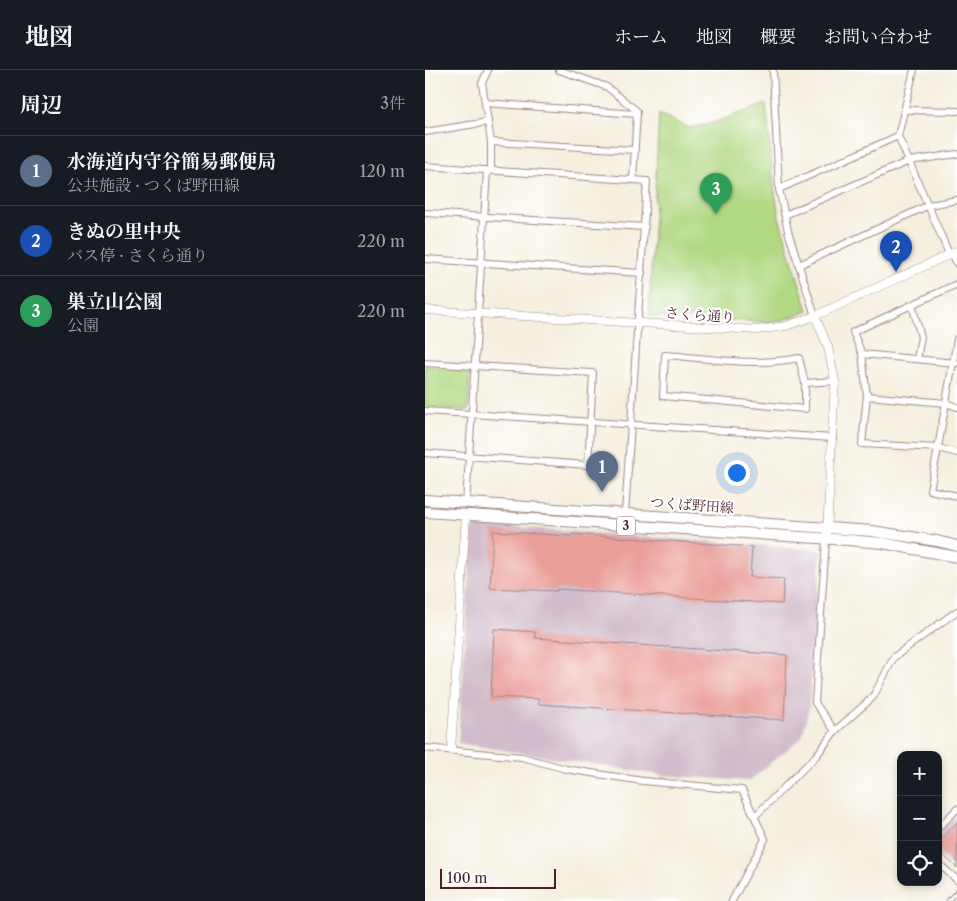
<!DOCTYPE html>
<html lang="ja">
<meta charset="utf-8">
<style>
:root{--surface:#171b24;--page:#242831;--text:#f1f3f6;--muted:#9ea1a6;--line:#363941;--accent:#0f766e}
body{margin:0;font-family:"Libre Caslon Text","Noto Serif JP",serif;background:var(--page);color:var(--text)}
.controls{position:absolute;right:15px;bottom:15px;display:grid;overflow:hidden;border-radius:10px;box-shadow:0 2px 8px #0003}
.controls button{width:45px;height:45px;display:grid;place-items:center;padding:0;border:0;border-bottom:1px solid var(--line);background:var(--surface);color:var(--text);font:25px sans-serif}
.scale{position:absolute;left:15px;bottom:12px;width:116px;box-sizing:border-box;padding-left:5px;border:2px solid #4a1f2b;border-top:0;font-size:14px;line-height:18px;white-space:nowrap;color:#4a1f2b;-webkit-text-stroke:4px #fff;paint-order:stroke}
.you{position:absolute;left:311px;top:402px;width:18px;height:18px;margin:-12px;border:4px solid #fff;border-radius:50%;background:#1a73e8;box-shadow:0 0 0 8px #1a73e833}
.badge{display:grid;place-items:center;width:32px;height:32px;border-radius:50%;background:var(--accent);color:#fff;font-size:16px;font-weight:700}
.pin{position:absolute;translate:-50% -41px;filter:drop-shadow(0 1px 2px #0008)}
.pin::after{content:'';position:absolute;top:26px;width:18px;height:15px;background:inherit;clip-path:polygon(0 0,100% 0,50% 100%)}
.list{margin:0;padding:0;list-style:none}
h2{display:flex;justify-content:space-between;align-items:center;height:65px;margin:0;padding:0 20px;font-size:21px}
h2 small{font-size:16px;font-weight:400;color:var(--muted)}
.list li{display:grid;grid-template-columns:32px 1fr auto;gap:15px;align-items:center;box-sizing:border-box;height:70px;padding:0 20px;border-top:1px solid var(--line)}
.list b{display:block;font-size:19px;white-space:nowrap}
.list p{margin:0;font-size:16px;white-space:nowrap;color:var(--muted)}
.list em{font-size:16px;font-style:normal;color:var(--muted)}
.icon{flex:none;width:28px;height:28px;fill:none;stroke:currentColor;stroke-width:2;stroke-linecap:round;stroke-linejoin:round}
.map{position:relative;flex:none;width:532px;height:831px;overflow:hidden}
header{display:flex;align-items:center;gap:30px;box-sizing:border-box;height:70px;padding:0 25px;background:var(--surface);border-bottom:1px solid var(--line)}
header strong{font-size:24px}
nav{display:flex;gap:28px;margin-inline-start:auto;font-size:18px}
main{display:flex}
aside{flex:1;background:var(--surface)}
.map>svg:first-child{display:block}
.industrial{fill:#d1bdcb}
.green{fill:#b1d983;stroke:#7e7c57}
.building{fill:#ea9f9a}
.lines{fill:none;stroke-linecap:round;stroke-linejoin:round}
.service-casing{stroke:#a08784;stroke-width:5}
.minor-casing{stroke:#a08784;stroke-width:8}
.tertiary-casing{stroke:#a08784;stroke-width:9}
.primary-casing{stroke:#a08784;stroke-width:12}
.service{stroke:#fff;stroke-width:3}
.minor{stroke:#fff;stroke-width:6}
.tertiary{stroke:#fff;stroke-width:8}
.primary{stroke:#fff;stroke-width:10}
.labels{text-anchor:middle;stroke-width:4.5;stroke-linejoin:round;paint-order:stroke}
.shield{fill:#fff;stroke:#80626b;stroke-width:1}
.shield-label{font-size:12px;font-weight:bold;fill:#4a1f2b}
.street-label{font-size:14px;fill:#4a1f2b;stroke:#fff}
</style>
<header>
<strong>地図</strong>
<nav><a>ホーム</a><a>地図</a><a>概要</a><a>お問い合わせ</a></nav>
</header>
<main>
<aside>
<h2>周辺<small>3件</small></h2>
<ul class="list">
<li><span class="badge" style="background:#5c6f8a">1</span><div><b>水海道内守谷簡易郵便局</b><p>公共施設 · つくば野田線</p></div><em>120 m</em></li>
<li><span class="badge" style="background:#1a4fb4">2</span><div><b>きぬの里中央</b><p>バス停 · さくら通り</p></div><em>220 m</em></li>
<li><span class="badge" style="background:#2e9e5b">3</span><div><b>巣立山公園</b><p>公園</p></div><em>220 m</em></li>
</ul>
</aside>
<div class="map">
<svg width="532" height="831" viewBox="0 0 532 831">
<rect width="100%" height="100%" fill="#fff"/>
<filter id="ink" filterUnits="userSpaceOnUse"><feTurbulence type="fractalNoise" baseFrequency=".02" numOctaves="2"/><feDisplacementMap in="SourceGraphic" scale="10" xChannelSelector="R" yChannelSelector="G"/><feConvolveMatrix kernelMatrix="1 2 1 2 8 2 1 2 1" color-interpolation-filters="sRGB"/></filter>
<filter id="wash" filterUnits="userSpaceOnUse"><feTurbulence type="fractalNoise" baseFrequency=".0096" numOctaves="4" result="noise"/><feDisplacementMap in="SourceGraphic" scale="20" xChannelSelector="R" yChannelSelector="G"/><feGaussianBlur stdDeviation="1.12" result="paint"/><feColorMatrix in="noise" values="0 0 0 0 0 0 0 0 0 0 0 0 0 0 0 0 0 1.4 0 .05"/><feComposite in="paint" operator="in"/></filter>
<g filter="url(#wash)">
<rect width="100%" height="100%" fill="#f5efde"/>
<g class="industrial">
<path d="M48,454l348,26 -12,158 -7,29 -53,44 -88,-6 -203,-32z"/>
<path d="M532,744v56l-19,-15v-22z"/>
</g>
<g class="green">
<path d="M341,34l7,76 6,37 29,94 -28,10 -13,1 -118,-6 10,-202 30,14 21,-4z"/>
<path d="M0,296l45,3 -2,41 -43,-3z"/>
</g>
<g id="blocks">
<g class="building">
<path d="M68,461l79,5v-2l180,13 -2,30 34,2 -2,25 -225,-15v2l-67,-3z"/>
<path d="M69,559l41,3v6l252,17 -3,65 -246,-16 1,-5 -48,-2z"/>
<path d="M532,752v46l-19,-18v-8z"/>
</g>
</g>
</g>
<g filter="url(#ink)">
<use href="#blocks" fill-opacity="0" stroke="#a08784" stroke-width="1"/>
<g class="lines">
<defs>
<path id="service" d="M523,831l9,-10"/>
<g id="minor">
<path d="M63,0l-6,13 9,59v29"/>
<path d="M134,0l48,17 30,24 -4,69"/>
<path d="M348,0l6,119 9,42 27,85"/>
<path d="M61,33l151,11"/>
<path d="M479,40l53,1"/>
<path d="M0,62l63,-10"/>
<path d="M473,66l51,118"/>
<path d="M66,72l144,8"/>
<path d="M0,96l222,15 -22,333"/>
<path d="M354,119l119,-53 16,-66"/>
<path d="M0,143l220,14"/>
<path d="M360,145l124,-54 48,-7"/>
<path d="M527,183l5,11"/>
<path d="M0,189l217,14"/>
<path d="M374,195l130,-60 28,-5"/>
<path d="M532,214l-104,48 9,22 5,42 -5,48 76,4 -8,42 27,6"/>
<path d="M487,235l9,32 -4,22"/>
<path d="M532,269l-19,109 19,5"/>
<path d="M437,284l94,9"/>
<path d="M240,285c44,3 90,12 134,3l6,25v26l-142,-13z"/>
<path d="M0,293l168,10 -5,92 -163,-12"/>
<path d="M380,313l30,-2"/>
<path d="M442,326l79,7 11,4"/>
<path d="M0,341l408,27"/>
<path d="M41,434l21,-333"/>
<path d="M401,469l-11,164 20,28"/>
<path d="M0,678l97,9 44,12 77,12 99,9 23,49 -33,62"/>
<path d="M330,746l61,-60 19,-25 38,-34 21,-40 63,-46"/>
<path d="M513,758l19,-19"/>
<path d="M513,793l19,17"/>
</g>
<g id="tertiary">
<path d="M0,240l332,20 29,-4 29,-10 142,-65"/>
<path d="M390,246l13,31 7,34 -8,152"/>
<path d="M26,680l15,-235"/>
</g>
<g id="primary">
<path d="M0,430l447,31 65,10 20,5"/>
<path d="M0,442l423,28 34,3 75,14"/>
</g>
</defs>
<use href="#service" class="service-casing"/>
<use href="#minor" class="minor-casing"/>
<use href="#tertiary" class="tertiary-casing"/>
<use href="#primary" class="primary-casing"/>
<use href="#service" class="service"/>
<use href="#minor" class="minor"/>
<use href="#tertiary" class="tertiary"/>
<use href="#primary" class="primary"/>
</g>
</g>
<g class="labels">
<rect class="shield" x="192" y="446.5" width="18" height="19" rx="4"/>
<g class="shield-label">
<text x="201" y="460">3</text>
</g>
<g class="street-label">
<text transform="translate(275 245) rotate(4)" y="5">さくら通り</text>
<text transform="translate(267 435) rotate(4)" y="5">つくば野田線</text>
</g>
</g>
</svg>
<div class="controls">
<button>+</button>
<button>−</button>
<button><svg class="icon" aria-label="locate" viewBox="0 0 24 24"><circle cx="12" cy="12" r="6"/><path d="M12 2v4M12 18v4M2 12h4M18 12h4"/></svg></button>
</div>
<div class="scale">100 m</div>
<div class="you"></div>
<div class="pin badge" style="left:177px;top:422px;background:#5c6f8a">1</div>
<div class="pin badge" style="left:471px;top:202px;background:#1a4fb4">2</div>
<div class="pin badge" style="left:291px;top:144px;background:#2e9e5b">3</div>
</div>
</main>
